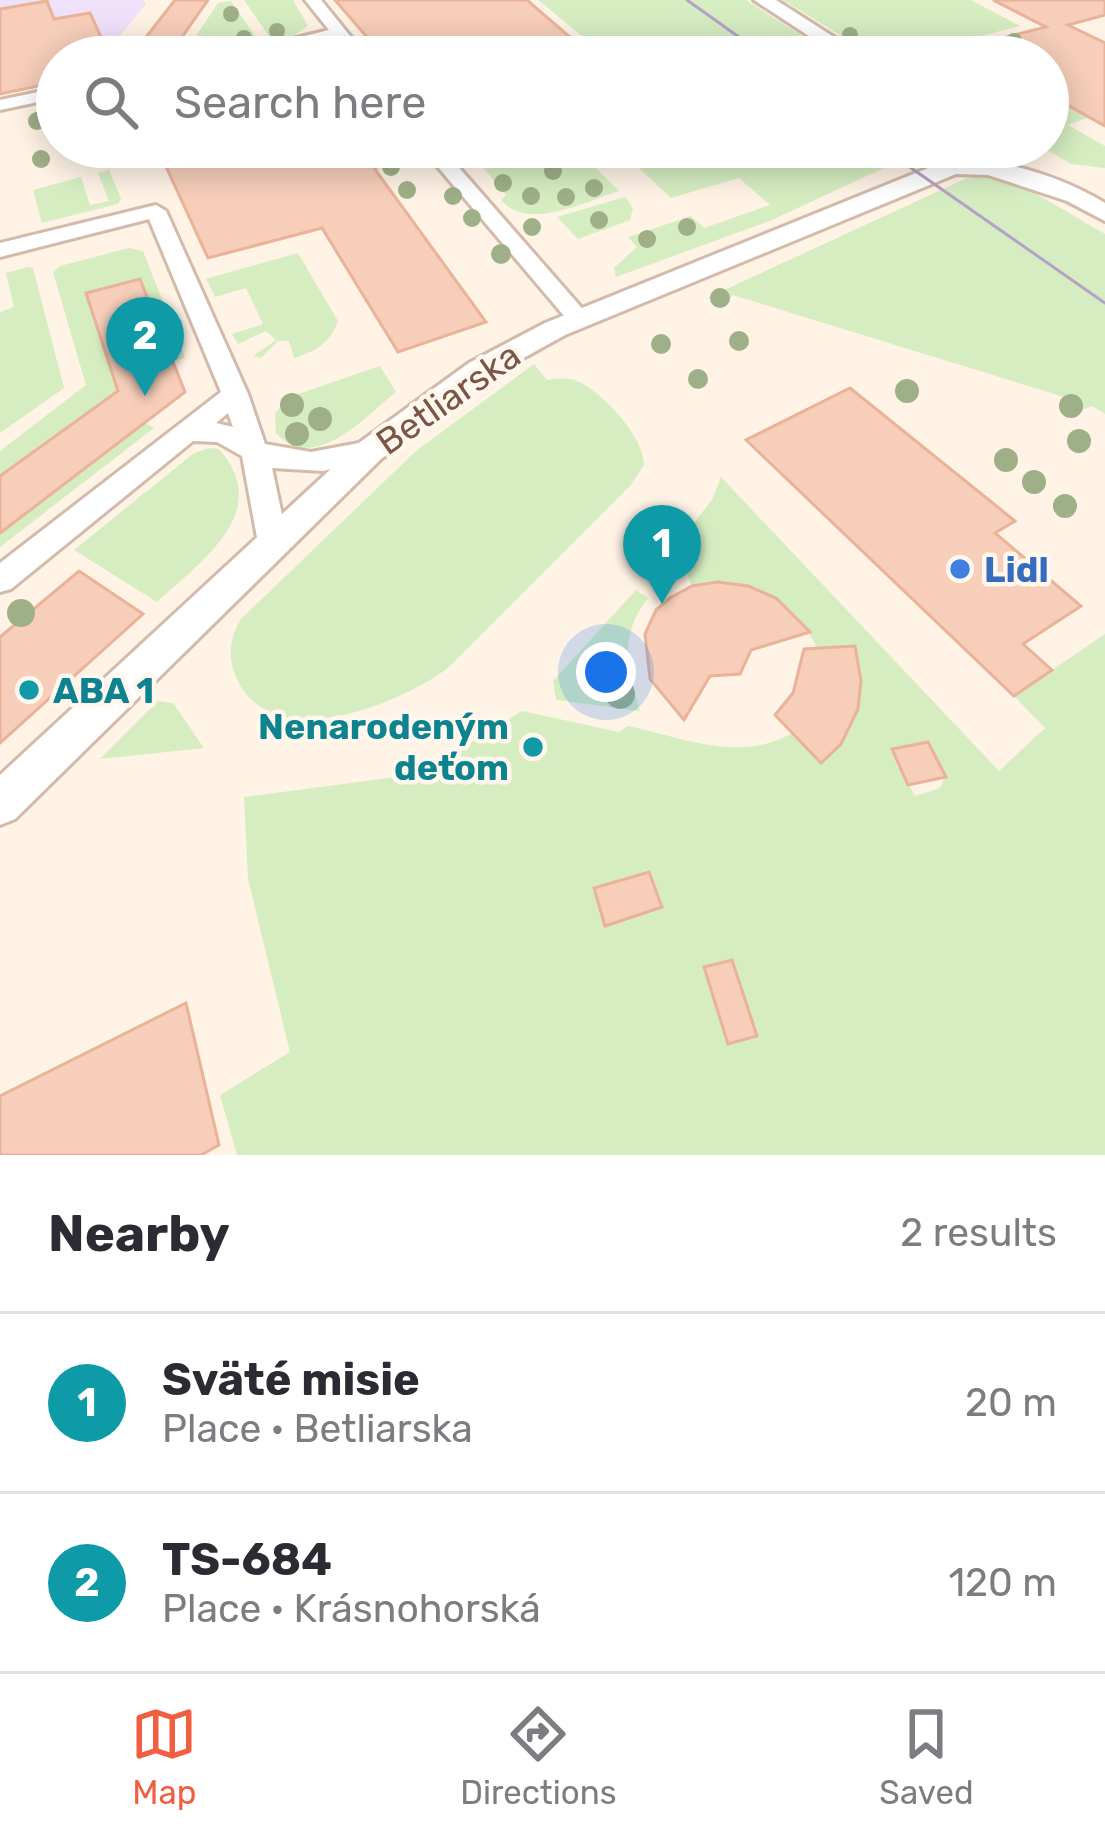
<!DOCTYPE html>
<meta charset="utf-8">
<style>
:root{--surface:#fff;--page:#f7f7f7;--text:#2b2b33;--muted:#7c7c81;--line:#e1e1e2;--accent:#f15e40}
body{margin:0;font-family:Rubik,sans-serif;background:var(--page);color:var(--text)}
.you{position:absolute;left:606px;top:672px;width:42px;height:42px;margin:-30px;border:9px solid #fff;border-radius:50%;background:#1a73e8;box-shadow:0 0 0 18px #1a73e833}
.badge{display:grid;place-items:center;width:78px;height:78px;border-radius:50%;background:var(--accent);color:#fff;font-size:39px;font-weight:700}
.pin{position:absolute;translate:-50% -99px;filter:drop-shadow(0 3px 6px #0008)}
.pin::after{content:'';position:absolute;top:63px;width:42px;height:36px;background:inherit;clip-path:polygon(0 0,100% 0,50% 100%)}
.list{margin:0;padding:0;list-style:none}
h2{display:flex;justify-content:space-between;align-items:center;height:156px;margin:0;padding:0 48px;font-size:51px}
h2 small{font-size:39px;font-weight:400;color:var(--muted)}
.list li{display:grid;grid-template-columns:78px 1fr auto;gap:36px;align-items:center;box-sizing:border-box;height:180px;padding:0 48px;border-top:3px solid var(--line)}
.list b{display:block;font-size:45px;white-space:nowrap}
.list p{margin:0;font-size:39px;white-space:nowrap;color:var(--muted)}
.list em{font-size:39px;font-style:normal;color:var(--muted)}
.icon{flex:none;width:66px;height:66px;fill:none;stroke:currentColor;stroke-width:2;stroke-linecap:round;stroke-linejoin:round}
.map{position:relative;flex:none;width:1105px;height:1155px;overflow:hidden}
.search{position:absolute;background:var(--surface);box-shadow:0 6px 30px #0003;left:36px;right:36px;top:36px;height:132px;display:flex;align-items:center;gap:30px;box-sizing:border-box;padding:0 42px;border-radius:66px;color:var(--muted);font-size:45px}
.sheet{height:516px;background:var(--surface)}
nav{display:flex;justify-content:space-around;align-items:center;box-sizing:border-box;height:168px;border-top:3px solid var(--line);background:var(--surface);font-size:33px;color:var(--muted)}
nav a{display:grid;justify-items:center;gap:6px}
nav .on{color:var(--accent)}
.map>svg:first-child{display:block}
.education{fill:#f0e1fa}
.green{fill:#d6edc2;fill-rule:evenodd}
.building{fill:#f6ceba;stroke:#eab399;stroke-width:3}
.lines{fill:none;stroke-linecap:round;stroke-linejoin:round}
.minor-casing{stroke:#d3bbac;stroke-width:6}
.tertiary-casing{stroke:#d3bbac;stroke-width:6}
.minor{fill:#fff;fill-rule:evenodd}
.tertiary{fill:#fff;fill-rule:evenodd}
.tram{stroke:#b5a2c9;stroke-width:3}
.tree{fill:#9fb088}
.shop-dot{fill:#3f7fe0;stroke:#fff7ed;stroke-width:4.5}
.culture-dot{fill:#0f9aa8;stroke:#fff7ed;stroke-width:4.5}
.labels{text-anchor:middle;stroke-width:9;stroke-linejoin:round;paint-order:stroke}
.street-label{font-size:36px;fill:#795647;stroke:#fff7ed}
.shop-label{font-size:36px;font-weight:bold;fill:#366cbe;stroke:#fff7ed;text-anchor:start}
.culture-label{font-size:36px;font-weight:bold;fill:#0d838f;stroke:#fff7ed;text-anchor:start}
</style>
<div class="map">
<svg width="1105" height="1155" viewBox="0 0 1105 1155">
<rect width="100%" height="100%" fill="#fef3e5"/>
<path class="education" d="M0,0h144l2,4 -29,35 -93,19 -24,-3z"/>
<g class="green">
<path d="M244,0h49l15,26 -14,9 -23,4z"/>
<path d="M538,0h208l90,57h-228z"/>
<path d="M783,0h188l49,26 -119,31h-25z"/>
<path d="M231,1l26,38 -73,15 34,-51z"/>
<path d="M1071,107l18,10 -21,8 37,21v22l-34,-4 -29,-17h6v-33z"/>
<path d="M574,147l45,44c-33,10 -91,41 -118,9l5,-5 -40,-48z"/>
<path d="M671,147l38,5 18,-5h202l-157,73 -156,57 -2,-9 23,-21 -9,-10 63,-21 13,12 66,-23 -31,-27 -68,20 -32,-30 5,-13z"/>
<path d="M109,170l12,29 -3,5 -76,19 -9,-33 48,-13 9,28 19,-4 -11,-28z"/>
<path d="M989,175l27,7 89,52v180l-13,-8 -15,6 -14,-3 1,-12 -331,-102 -12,13 -12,-11 258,-119z"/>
<path d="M625,197l8,11 -3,12 -52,19 -21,-22z"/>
<path d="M129,248l14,3 42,107 -13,3 -32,-82 -53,14 31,97 -118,86v-25l86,-66 -33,-113 7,-6z"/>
<path d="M298,253l40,68c-8,23 -22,30 -44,37l-5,-17h-11l-17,17 -8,-2 23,-16 -10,-9 -28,13 -6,-10 31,-10 -17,-36 -31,9 -9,-18z"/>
<path d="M27,267l6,1 31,120 -64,45v-121l14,-5 -8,-34z"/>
<path d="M534,364l13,16c11,-2 20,-3 30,1 25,10 68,57 67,84l-14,21 -182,182c-47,35 -173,88 -210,13 -11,-21 -9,-42 3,-62l175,-168z"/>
<path d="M380,366l16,26c-30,24 -82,83 -120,41l-1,-20 14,-16z"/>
<path d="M144,422l10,6 -154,119v-14z"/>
<path d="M209,448l10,1c56,63 -20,114 -62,153l-83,-52 120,-97z"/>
<path d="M721,477l278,294 46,-43 -31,-32 91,-62v521h-868l-17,-60 70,-43 -42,-173 -4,-82 175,-23 103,-63 97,21 9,-6c55,11 111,38 164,7l29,30c37,-32 46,-71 33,-117l-37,2c-24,-51 -70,-73 -125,-62l-16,-39 37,-49zM928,742l17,35 -5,11 -25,8 -23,-46z"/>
<path d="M636,590l12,8c-30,38 -20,70 -8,113l-84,-11 -3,-19z"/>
<path d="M158,701l15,2 31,45 -104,11z"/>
</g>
<g class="building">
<path d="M175,0h33l-33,47 -36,-1z"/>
<path d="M335,0h192l44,38 -71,19h-116z"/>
<path d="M993,0h112v15l-37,10 37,18v83l-57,-32v-37h-47l-23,-13 68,-17z"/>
<path d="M47,1l7,18 36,-6 20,44h-53v25l-57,12v-85z"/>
<path d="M157,147h260l3,6 -46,15 112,154 -88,30 -76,-124 -114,30z"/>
<path d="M140,279l45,113 -185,141v-57l118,-85 -32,-98z"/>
<path d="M850,388l165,133 -20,12 86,73 -58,38 29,26 -38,26 -268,-256z"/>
<path d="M79,571l64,43 -143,129v-106z"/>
<path d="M718,582l30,4 28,12 34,34 -59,18 -11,24 -30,2 -26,44 -34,-41 -5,-45 11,-24 14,-12 22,-12z"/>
<path d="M855,646l6,35 -3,28 -17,35 -20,19 -46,-48 18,-22 11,-44z"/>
<path d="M928,742l18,35 -38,8 -16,-36z"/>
<path d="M649,872l13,35 -57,19 -11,-38z"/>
<path d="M732,960l25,76 -29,8 -24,-77z"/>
<path d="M186,1003l33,142 -18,10h-201v-59z"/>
</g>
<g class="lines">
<defs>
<g id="minor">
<path d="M305,0h16l46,57h-17l-14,-18 -85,18h-32l110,-27z"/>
<path d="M57,88v10l-57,12v-10z"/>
<path d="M421,147h20l146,167v10h-16z"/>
<path d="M156,205l10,6 82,183 17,50 46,8 59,-11 13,10 -4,7 -56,13 -51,-3 16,75 -5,8h-20l-5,-8 -16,-87 -25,-14 -24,-1 -182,148 -11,3v-29l221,-171 -72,-173 -149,38v-14zM228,413l5,14 -17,-4z"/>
</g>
<g id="tertiary">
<path d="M754,0h22l89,57h-24z"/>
<path d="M980,147h29l-22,14c43,7 81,20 118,42v18l-38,-20 -79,-26 -32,-1 -391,161 -76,42 -108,82 -366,360 -15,6v-50l359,-332 110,-80 76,-40z"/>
</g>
</defs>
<use href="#minor" class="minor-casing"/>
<use href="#tertiary" class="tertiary-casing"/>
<use href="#minor" class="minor"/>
<use href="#tertiary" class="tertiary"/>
<g class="tram">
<path d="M687,0l80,57"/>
<path d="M881,147l224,156"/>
</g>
</g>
<g class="tree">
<circle cx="231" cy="14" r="8"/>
<circle cx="277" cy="31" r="8"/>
<circle cx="850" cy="35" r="8"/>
<circle cx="244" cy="38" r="8"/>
<circle cx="1014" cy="41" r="8"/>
<circle cx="37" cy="121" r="9"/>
<circle cx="41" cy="159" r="9"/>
<circle cx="391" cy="167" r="9"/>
<circle cx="553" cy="171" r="9"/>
<circle cx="503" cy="183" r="9"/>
<circle cx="594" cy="188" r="9"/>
<circle cx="407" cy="190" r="9"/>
<circle cx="453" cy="196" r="9"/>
<circle cx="531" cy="196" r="9"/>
<circle cx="566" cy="197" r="9"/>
<circle cx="472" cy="218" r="9"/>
<circle cx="599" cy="220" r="9"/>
<circle cx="532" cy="227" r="9"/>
<circle cx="687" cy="227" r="9"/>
<circle cx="647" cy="239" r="9"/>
<circle cx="501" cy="254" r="10"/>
<circle cx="720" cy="298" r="10"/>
<circle cx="739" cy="341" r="10"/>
<circle cx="661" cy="344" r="10"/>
<circle cx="698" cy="379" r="10"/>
<circle cx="907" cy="391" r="12"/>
<circle cx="292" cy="405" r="12"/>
<circle cx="1071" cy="406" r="12"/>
<circle cx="320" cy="419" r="12"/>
<circle cx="297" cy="434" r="12"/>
<circle cx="1079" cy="441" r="12"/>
<circle cx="1006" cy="460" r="12"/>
<circle cx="1034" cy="482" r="12"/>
<circle cx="1065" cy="506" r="12"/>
<circle cx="21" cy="613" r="14"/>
<circle cx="620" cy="694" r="15"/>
</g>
<circle class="shop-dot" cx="960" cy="569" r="12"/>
<g class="culture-dot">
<circle cx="29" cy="690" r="12"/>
<circle cx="533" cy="747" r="12"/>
</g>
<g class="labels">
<g class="street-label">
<text transform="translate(448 398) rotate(-35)" y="13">Betliarska</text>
</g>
<g class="shop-label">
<text x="984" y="582">Lidl</text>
</g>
<g class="culture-label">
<text x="53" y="703">ABA 1</text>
<text x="509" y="739" text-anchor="end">Nenarodeným<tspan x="509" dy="41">deťom</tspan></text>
</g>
</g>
</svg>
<div class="you"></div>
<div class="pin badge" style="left:662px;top:604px;background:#0f9aa8">1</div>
<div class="pin badge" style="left:145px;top:396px;background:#0f9aa8">2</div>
<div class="search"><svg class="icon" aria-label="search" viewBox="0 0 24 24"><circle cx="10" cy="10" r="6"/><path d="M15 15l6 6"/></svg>Search here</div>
</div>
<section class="sheet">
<h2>Nearby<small>2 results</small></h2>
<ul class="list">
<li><span class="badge" style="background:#0f9aa8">1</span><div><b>Sväté misie</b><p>Place · Betliarska</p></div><em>20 m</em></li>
<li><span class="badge" style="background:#0f9aa8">2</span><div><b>TS-684</b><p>Place · Krásnohorská</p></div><em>120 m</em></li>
</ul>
</section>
<nav>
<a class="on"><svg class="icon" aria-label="map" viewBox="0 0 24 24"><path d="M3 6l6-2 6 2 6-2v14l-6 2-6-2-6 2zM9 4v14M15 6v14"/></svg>Map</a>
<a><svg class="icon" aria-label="directions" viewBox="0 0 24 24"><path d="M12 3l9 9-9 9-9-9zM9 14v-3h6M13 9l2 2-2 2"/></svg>Directions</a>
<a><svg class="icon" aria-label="saved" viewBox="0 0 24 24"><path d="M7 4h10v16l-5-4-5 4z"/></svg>Saved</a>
</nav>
